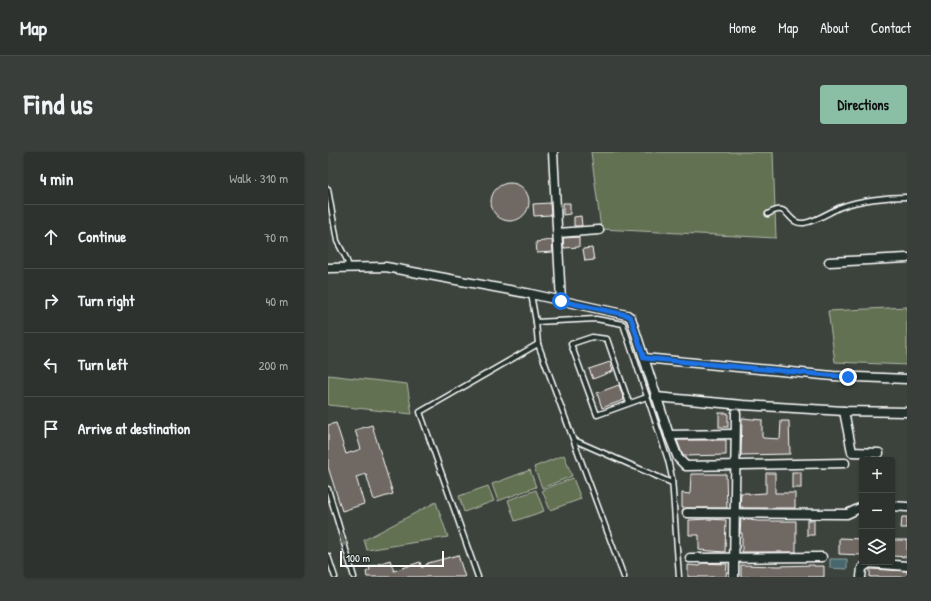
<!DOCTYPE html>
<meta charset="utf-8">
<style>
:root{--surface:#2d322e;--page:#393e3a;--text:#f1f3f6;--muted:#a7aaaa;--line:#484d4a;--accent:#8abfa5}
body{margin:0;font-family:"Patrick Hand",sans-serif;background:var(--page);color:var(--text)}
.controls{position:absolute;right:12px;bottom:12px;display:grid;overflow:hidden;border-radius:4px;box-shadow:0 1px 3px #0004}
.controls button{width:36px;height:36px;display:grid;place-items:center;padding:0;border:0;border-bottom:1px solid var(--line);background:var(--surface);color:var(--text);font:20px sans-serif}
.scale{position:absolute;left:12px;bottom:10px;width:104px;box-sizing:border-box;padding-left:4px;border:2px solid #fff;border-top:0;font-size:11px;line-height:14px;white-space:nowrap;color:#fff;-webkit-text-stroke:3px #26332d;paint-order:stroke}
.stop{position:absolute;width:12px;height:12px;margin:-9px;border:3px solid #1a73e8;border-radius:50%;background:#fff}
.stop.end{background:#1a73e8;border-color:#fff;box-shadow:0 1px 4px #0008}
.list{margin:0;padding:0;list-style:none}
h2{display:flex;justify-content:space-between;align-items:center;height:52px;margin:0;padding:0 16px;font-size:17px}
h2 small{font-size:13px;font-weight:400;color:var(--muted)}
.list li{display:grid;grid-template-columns:26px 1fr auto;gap:12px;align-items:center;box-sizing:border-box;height:64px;padding:0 16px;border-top:1px solid var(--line)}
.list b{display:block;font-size:15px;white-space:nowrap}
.list em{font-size:13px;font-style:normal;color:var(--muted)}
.icon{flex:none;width:22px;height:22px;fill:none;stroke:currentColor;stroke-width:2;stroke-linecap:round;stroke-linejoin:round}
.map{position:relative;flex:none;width:579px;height:425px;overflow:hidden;border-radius:4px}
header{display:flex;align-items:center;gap:24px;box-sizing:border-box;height:56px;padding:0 20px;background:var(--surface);border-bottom:1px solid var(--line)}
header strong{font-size:19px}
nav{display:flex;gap:22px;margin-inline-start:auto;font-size:14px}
.intro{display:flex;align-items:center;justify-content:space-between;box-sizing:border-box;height:96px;padding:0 24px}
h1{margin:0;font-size:28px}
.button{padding:10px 18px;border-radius:4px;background:var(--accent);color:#111;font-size:14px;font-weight:700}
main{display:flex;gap:24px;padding:0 24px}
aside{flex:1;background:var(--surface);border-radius:4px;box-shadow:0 1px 3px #0004}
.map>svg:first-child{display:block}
.green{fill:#637152;stroke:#b1b8a8}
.water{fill:#46666d;stroke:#90a3a7}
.building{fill:#706762;stroke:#fff}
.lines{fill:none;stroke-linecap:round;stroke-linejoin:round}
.service-casing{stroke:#fff;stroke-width:7}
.minor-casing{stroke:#fff;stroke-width:11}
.service{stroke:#26332d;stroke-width:4}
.minor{stroke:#26332d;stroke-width:8}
.oneway{stroke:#727a76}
.route{stroke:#1a73e8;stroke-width:5}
</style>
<header>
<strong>Map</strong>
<nav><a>Home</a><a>Map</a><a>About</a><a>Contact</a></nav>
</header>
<div class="intro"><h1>Find us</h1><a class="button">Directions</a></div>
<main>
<aside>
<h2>4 min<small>Walk · 310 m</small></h2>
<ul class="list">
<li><svg class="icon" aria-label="ahead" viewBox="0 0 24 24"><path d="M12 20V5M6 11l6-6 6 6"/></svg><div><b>Continue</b></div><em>70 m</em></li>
<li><svg class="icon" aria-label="right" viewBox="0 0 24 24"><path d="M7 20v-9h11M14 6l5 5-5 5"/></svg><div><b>Turn right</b></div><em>40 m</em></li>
<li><svg class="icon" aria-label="left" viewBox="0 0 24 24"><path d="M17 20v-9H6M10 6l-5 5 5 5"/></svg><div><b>Turn left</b></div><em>200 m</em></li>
<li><svg class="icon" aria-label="arrive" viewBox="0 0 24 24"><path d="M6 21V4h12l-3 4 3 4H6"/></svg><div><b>Arrive at destination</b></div></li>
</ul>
</aside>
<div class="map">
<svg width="579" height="425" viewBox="0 0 579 425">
<rect width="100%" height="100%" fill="#3c433d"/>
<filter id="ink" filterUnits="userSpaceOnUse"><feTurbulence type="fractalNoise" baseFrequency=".025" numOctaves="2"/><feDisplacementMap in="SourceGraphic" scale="8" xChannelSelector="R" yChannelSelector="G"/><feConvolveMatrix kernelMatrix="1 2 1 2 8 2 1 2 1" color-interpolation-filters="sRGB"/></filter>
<g filter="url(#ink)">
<g class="green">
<path d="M263,0h182l3,86 -175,-9z"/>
<path d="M579,155v58l-72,-3 -7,-51z"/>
<path d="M0,223l79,9 5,30 -84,-9z"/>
<path d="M236,303l8,21 -30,12 -8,-21z"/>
<path d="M202,318l6,17 -38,14 -6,-17z"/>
<path d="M245,326l8,21 -31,11 -8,-20z"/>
<path d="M160,334l6,15 -30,11 -5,-16z"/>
<path d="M208,338l8,21 -29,10 -7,-21z"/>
<path d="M108,350l12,35 -81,13 -3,-10z"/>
</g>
<path class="water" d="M502,407h17v10l-17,-1z"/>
<g class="building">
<circle cx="182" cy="50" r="19"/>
<path d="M222,51l1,12 -17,1 -1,-12z"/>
<path d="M235,51h7v11l-7,1z"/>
<path d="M253,64l1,10h-8v-9z"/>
<path d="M251,85v10l-15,1 -1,-10z"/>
<path d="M224,88l1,12 -16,1 -1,-11z"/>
<path d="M264,96l2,12 -9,1 -2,-12z"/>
<path d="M282,210l3,9 -20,8 -4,-10z"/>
<path d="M291,233l5,15 -22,8 -5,-15z"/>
<rect x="391" y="261" width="9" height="14"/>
<path d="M414,266l20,2v17l1,1 17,1 1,-18h8l1,33 -49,1z"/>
<path d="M8,271l10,31 15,-5 -6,-19 17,-5 21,69 -19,6 -8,-26 -10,3 8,27 -22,7 -14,-44v-42z"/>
<path d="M349,288h49v15l-43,1z"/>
<rect x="464" y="320" width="9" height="16"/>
<path d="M438,321h9v20h20v15h-52v-1h-3l1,-14h8v1l17,-1z"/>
<path d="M363,322h35l1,34h-45v-15l8,1z"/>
<path d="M574,365h5v11h-6z"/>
<path d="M380,367l18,1 -1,32 -26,-2v-15h-10v-15z"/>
<path d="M413,367l17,2h38v31h-54v-19h-2z"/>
<rect x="479" y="368" width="7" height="15"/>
<path d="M511,386l23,1v16l-23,-1z"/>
<path d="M564,388h15v17l-15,-1z"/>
<path d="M130,403l7,22h-98l-1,-5 4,-2 -1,-3 21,-7 4,11 26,-9 2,6 6,-5z"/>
<path d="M372,411l27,1 -1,13h-38v-12l12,1z"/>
<path d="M413,413l37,1 36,-1v1h10v11h-83z"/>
<path d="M542,417l37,2v6h-37z"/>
</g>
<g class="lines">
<defs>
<g id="service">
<path d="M0,37l9,52 9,17 3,9"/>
<path d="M440,62c22,-14 18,11 36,9 13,-2 25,-11 37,-16 18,-7 46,-10 66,-10"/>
<path d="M203,142l5,28"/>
<path d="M301,251l-22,-64 -15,-2 -21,7 26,71 50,-18"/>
<path d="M246,288l98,43"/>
<path d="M0,337l26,88"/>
<path d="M0,404l7,21"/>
<path d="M150,425l-58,-165 118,-68"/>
<path d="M296,425l-86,-233 -2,-22 60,-3 27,5 45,136 4,18 7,99"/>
</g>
<g id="minor">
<path d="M225,0l8,149"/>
<path d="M230,81l41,-3"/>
<path d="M501,110l78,-4"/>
<path d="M0,116l58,-1 145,27 96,21 4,3 38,117 9,23 8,8 159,-3"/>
<path d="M316,206l189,18 74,3"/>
<path d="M328,245l87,8 101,6 63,1"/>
<path d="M516,259l8,41 27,1"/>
<path d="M341,283l66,-1"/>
<path d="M564,354l15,1"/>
<path d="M359,361l160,1 15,-7"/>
<path d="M362,406l132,-1"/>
<path d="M406,425l2,-164"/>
<path d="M533,425l1,-9 7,-5 38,3"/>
</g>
</defs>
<use href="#service" class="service-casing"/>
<use href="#minor" class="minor-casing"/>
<use href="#service" class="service"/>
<use href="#minor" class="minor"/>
</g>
<defs><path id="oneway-shaft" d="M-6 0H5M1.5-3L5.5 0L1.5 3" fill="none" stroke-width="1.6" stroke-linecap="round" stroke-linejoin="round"/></defs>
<use class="oneway" href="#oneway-shaft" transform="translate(15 388) rotate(73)"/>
</g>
<g class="lines" filter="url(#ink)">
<path class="route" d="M233,149l66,14 4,3 13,40 204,19"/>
</g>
</svg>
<div class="controls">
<button>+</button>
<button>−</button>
<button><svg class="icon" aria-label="layers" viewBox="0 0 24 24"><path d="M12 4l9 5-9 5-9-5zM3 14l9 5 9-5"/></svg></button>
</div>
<div class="scale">100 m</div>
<div class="stop" style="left:233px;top:149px"></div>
<div class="stop end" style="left:520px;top:225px"></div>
</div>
</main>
